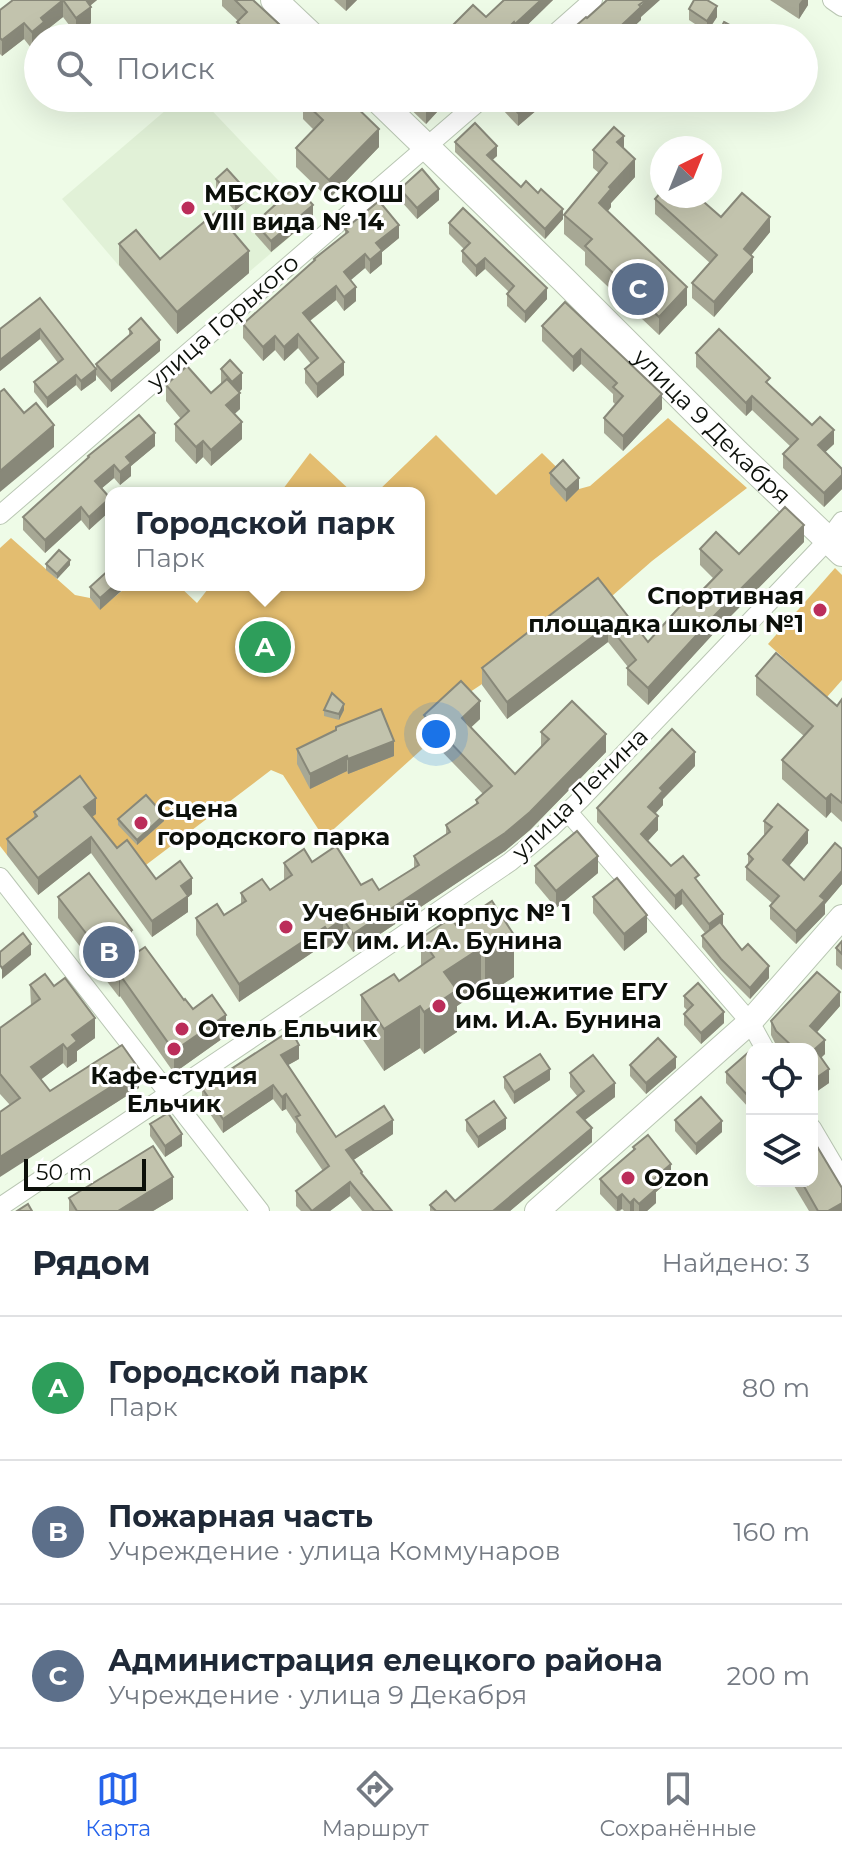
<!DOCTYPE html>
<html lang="ru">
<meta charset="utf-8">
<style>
:root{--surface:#fff;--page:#f6f6f7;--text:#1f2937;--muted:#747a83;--line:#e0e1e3;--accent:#2563eb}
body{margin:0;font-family:Montserrat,sans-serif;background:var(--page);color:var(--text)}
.controls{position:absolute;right:24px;bottom:24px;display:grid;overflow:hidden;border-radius:16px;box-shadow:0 8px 32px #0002}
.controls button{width:72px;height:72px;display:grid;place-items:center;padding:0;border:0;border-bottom:2px solid var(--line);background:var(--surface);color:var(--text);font:40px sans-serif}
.compass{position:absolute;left:650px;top:136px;width:72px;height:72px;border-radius:50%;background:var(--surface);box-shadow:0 8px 32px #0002;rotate:43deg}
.scale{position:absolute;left:24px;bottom:20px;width:122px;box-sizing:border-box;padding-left:8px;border:4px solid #0c100a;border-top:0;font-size:22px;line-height:28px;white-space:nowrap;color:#0c100a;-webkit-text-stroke:6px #fff;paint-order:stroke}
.you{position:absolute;left:436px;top:734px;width:28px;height:28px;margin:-20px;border:6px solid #fff;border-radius:50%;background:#1a73e8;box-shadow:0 0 0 12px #1a73e833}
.badge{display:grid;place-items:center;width:52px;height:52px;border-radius:50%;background:var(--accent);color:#fff;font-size:26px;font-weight:700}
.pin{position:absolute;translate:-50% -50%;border:4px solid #fff;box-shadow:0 2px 8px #0006}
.popup{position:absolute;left:105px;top:487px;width:320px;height:104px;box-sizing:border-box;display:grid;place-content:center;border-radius:16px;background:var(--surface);filter:drop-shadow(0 2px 6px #0005);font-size:26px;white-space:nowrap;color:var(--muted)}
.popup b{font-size:30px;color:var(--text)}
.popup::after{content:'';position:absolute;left:50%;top:100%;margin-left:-16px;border:16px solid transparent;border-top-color:var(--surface)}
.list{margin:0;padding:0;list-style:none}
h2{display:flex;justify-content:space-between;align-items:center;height:104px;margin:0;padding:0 32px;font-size:34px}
h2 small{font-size:26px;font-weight:400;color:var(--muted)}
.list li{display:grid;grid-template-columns:52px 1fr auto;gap:24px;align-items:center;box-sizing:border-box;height:144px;padding:0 32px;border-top:2px solid var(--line)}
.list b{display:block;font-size:30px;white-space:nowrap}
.list p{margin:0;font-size:26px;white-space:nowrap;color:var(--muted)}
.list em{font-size:26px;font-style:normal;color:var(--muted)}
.icon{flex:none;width:44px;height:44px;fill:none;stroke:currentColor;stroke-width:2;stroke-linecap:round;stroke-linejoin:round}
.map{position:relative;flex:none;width:842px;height:1211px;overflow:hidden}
.search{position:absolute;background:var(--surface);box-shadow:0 8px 32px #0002;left:24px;right:24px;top:24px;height:88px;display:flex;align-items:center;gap:20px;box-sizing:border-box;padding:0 28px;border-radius:44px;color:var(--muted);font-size:30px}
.sheet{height:536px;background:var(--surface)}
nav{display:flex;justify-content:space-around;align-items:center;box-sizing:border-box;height:112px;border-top:2px solid var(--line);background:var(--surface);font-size:22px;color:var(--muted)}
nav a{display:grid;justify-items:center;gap:4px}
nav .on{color:var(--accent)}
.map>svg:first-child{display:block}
.built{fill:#e1f1d7}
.green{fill:#e3bd70}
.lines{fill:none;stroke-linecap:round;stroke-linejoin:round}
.minor-casing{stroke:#b9c6b3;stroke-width:20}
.tertiary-casing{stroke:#b9c6b3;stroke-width:26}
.secondary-casing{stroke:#b9c6b3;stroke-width:28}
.minor{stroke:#fff;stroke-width:18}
.tertiary{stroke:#fff;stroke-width:24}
.secondary{stroke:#fff;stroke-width:26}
.wall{fill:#a7a895}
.shaded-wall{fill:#888879}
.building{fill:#c2c3ad;stroke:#888879;stroke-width:2}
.poi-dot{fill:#bb2d5a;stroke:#fff;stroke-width:3}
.labels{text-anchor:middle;stroke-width:6;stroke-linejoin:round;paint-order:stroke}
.poi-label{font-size:24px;font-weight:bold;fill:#0c100a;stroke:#fff;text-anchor:start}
.street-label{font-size:24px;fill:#0c100a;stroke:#fff}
</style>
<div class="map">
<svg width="842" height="1211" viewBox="0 0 842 1211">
<rect width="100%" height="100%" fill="#eefbe7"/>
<path class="built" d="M180,98h20l113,119 -136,117 -115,-135z"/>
<g class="green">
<path d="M668,418l79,70 -95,73 -48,42 -143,95 -30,43 -107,97 -41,-63 -12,-5 -133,101 -49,-51 -82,35 -7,-9v-298l11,-10 64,57 15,3 10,11 29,-24h49l19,18 14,-18h208v-92h-43l60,-58 60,60 46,-42 37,36 11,-3z"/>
<path d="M310,453l43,40h-73z"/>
<path d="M835,568l7,7v105l-15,17 -59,-53z"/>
</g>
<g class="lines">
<defs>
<g id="minor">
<path d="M832,0l10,7"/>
<path d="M550,38l43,-38"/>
<path d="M0,515l483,-417"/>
<path d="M568,812l182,210 15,27"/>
<path d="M0,877l260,334"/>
<path d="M812,1128l30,51"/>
<path d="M0,1207l258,-173 252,-172 41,-34 30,-29 247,-259 14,-19"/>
</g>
<path id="tertiary" d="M537,1211l213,-189 92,-105"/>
<g id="secondary">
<path d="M274,0l40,38"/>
<path id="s1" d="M376,98l188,182 173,173 105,100"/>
</g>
</defs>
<use href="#minor" class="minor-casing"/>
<use href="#tertiary" class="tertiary-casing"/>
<use href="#secondary" class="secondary-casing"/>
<use href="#minor" class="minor"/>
<use href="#tertiary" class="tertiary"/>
<use href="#secondary" class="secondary"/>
</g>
<g class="wall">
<path d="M13,0h84l-7,6 1,17 -15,11 -13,-17 -19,15v6h-6v5l-6,6 -8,-10 -22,17 -2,-2v-44z"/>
<path d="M222,0h31l41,38h-57l1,-17 -16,-15z"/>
<path d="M334,0h23l-11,11z"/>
<path d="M503,0h50l-38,37 -1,-2 -4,3h-55l-1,-2v-12l32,-7 17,-16z"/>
<path d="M770,0h38v5l-9,14z"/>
<path d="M689,9l28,8 -10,15 -18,-12z"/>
<path d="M399,98h51l-24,26z"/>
<path d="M502,98h49l-33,28 -16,-17z"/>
<path d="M303,101l76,46 -50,52 -33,-32v-19l18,-18 -11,-11z"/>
<path d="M455,142l42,14 -5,4 29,27 42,32 -18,20 -90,-87z"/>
<path d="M624,148l11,29 -24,26v4l-3,4 79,94 -28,30 -74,-70v-13l-21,-18v-19l35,-42 -6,-5v-18z"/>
<path d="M216,179l30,22 -11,10 -19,-21z"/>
<path d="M400,189l39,11 -22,19 -17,-19z"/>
<path d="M655,199l66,18 49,15 -19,23 2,17 -39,45 -22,-19v-15l18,-20 -55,-49z"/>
<path d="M313,217l-42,35 -16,-18v-11z"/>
<path d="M449,223l98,76 -22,24 -18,-17v-12l2,-2 -24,-23 -9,8 -14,-15v-11l2,-2 -15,-15z"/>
<path d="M345,229l54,9 -17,14v12l-12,10 -5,-6 -15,12 6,21 -12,10 -8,-11 -26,21 34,54 -27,23 -12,-15v-14l6,-5 -13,-16 -14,13 -9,-11 -12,11 -20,-23v-14l71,-63v-2l31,-25z"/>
<path d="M119,244l41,15 89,14 -72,61 -58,-69z"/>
<path d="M40,298l56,71v-5l33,-28v-7l31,22 -49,41 -15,-17v5l-15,11 -5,-6 -29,23 -13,-16v-10l24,-19 -18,-24 -40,32v-42z"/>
<path d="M565,302l97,107 -39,42 -19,-18v-15l12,-13 -3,-3v-8l-32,-30 -8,8 -31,-31v-15z"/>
<path d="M696,353l74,32 42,40 22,19 -9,8 17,17v20l-18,18 -41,-39v-14l8,-7 -39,-37 -6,6 -50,-49z"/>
<path d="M221,369l21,20 -3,3 1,17 -6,5 8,25 -31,27 -8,-9 -7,7 -21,-23v-17l6,-5 -15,-18v-16l45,8 10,-8z"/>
<path d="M155,446l-24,20v10l-11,9 -6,-7 -12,10 8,23 -21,19 -8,-10 -36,33 -22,-23v-13l65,-59v-2z"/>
<path d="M550,473l29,16 -13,13 -16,-18z"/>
<path d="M804,542l-89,90 -67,73 -21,-20v-17l1,-1 -20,-25 -101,77 -25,-34v-17l116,-90 50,64 65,-64 -13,-13v-16l39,5z"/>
<path d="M46,564l24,1 -13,14 -11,-9z"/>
<path d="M111,568l-11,42 -10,-12v-11z"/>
<path d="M756,676l81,30 5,-7v123l-11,-10 -5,6 -44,-39v-19l22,-24 -48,-41z"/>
<path d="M324,710h20l-5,10 -15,-4z"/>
<path d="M424,715l56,4 -9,8 44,47 26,-27v-15l65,20 -76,78 -25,21 -152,101 -10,-15 -16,11 -2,-4 -86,58 -43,-67v-17l28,-3 17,-10v-12l29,-3 14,-9v-18l28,-1 49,23 18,5 35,-22v-12l32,-21v-10l30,-20v-5l7,-6 -59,-61z"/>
<path d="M336,727l58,29 -46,18 -1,-3 -37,18 -13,-25v-15l39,-19z"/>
<path d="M695,766l-32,33v6l-8,9 3,16 -10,11 23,25 28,17 24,43 19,24 27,28 -19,21 -29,-29 -19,-23v-11l3,-3 -23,-29 -7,6 -78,-88v-14z"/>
<path d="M34,812l62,2 -4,3 25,31 39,31 36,15 -4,3v15l-36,25 -61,-84 -53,42 -31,-40v-16l27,-21z"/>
<path d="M118,819l46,2 -27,24 -19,-20z"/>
<path d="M764,821l44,22 -19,23 15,14 38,-31v35l-17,20v10l-29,30 -26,-25v-13l2,-3 -26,-23v-13l2,-3v-10l18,-19 -2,-1z"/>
<path d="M535,866l63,7 -42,35 -21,-25z"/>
<path d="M58,897l74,50 4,6 48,47 42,36 -52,37 -54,-77 -1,1 -61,-79z"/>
<path d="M593,897l54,35 -23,19 -31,-38z"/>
<path d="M456,925l58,52 -29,19 -4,-6 -24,16v26l-33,22 -4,-6 -36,23 -23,-34v-42l38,-14 22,-15v-28z"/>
<path d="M842,941v29l-6,-5v-17z"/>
<path d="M30,985l65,53 -18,13v10l-10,7 -4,-5 -22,16 9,12 89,-3 -110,70 -19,-53 -10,-11v-66l31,-22z"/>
<path d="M684,996l40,27 -23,21 -17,-19v-11l3,-4 -3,-3z"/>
<path d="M840,1006l-23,26 8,22 -4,4 8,25 -13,9 -4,-6v-37h-32l-4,-4 -5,-10v-14z"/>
<path d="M752,1054v51l-3,3 -23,-25v-11z"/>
<path d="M299,1059l-11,6 48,72 57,-3 -40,26 9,15 30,36h-30l-12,-15 -20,15h-29l-5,-5v-15l27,-20 -27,-39v-8l-10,-15 -4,2 -9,-12 -50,34 -21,-31v-14z"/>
<path d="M630,1065l46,3 -30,26 -16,-18z"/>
<path d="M570,1073l45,24 -30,23 7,22 -82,69h-80v-6l25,-4 123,-104 -8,-10z"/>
<path d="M504,1077l46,3 -36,24 -10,-16z"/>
<path d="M466,1120l40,9 -28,19 -12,-17z"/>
<path d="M675,1120l47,12 -26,23 -21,-24z"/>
<path d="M150,1124l32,22 -17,11 -15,-21z"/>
<path d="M633,1147l38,32 -15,13v11l-9,8h-23l-2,-2 -2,2h-4l-16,-17v-15l33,-29z"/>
<path d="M791,1181h21l30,30h-33z"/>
<path d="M69,1198l104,1 -20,12h-84z"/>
</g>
<g class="shaded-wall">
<path d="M63,0v17l-19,15v6h-6v5l-6,6v-17l9,-14z"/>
<path d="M82,0h15l-15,12z"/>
<path d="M346,0h11l-11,11z"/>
<path d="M541,0h12l-38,37v-13z"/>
<path d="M646,0h14l-19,17v3l-19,18h-14z"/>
<path d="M802,0h6v5l-9,14v-15z"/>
<path d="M717,6v11l-10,15v-11z"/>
<path d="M91,7v16l-15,11v-16z"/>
<path d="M514,22v13l-4,3h-12z"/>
<path d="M24,23v16l-22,17v-16z"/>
<path d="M434,98h16l-24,26v-17z"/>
<path d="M536,98h15l-33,28v-13z"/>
<path d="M379,129v18l-50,52v-19z"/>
<path d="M624,136v18l-7,-12z"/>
<path d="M497,146v10l-10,9v-10z"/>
<path d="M635,159v18l-24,26v4l-12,14v-18l10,-16z"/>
<path d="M439,189v11l-22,19v-11z"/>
<path d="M246,190v11l-11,10v-11z"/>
<path d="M313,205v12l-42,35v-11z"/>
<path d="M563,209v10l-18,20v-10z"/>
<path d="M770,217v15l-26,32v-15z"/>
<path d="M399,225v13l-17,14v12l-12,10v-14l6,-17z"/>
<path d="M249,251v22l-72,61v-22z"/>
<path d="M365,254v14l-21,18v-14z"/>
<path d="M753,257v15l-39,45v-15z"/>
<path d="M485,258v11l-9,8v-11z"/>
<path d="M336,286v14l-33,26v-13z"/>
<path d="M356,287v14l-12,10v-14z"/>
<path d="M687,287v18l-28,30v-18z"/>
<path d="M547,288v11l-22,24v-11z"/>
<path d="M40,329v10l-40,32v-11z"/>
<path d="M298,334v14l-14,13v-14z"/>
<path d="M275,336v14l-12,11v-14z"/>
<path d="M160,340v11l-49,41v-11z"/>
<path d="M581,349v15l-8,8v-15z"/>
<path d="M344,362v13l-27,23v-14z"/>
<path d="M96,369v11l-15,11v-10z"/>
<path d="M242,373v16l-10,9v-16z"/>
<path d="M76,375v10l-29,23v-10z"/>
<path d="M240,393v16l-14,13v-17z"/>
<path d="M662,394v15l-39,42v-15z"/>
<path d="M752,396v14l-6,6v-13z"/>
<path d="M242,422v17l-31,27v-16z"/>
<path d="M54,425v22l-54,45v-21z"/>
<path d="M834,430v14l-16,15v-14z"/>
<path d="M155,433v13l-24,20v10l-11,9v-13l6,-15z"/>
<path d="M203,441v16l-7,7v-17z"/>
<path d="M114,465v13l-19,16v-13z"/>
<path d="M842,475v14l-18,18v-14z"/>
<path d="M579,478v11l-13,13v-12z"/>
<path d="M110,498v13l-21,19v-13z"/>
<path d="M81,507v13l-36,33v-13z"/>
<path d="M804,525v17l-89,90 -67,73v-17l67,-73z"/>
<path d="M70,560v5l-13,14v-5z"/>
<path d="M115,585h13l-28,25v-12z"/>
<path d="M608,625v17l-101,77v-17z"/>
<path d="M480,701v18l-18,17v-18z"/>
<path d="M344,704v6l-5,10v-6z"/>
<path d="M606,734v18l-76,78 -25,21 -152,101v-18l37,-26z"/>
<path d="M394,741v15l-46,18v-15z"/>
<path d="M695,752v14l-32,33v6l-15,16v-14l12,-19z"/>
<path d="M347,756v15l-37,18v-15z"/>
<path d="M831,794v18l-5,6v-19z"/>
<path d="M96,798v16l-12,9v-16z"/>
<path d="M164,815v6l-27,24v-5z"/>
<path d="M658,816v14l-17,18v-14z"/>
<path d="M808,830v13l-25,30v-13z"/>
<path d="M91,837v16l-53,42v-17z"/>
<path d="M598,856v17l-42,35v-17z"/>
<path d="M842,871v13l-17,20v10l-29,30v-13l24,-35z"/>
<path d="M192,878v16l-4,3v15l-36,25v-16l29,-35z"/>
<path d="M682,890v14l-7,6v-14z"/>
<path d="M723,914v13l-14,11v-14z"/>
<path d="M647,915v17l-23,19v-17z"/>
<path d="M343,919v18l-16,11v-18z"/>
<path d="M325,927v17l-86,58v-18z"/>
<path d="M132,930v22l-7,-17z"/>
<path d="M514,935v42l-29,19v-42z"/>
<path d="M31,944v11l-29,24v-11z"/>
<path d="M481,948v42l-24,16v26l-33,22v-42l20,-40z"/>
<path d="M769,966v12l-19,21v-11z"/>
<path d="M120,975v21l-1,1v-21z"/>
<path d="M840,992v14l-30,34v-14z"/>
<path d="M420,1006v42l-36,23v-42z"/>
<path d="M724,1012v11l-23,21v-11z"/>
<path d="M226,1015v21l-52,37v-22z"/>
<path d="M95,1018v20l-18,13v10l-10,7v-19l5,-14z"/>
<path d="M825,1040v14l-10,9v-14z"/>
<path d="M63,1044v19l-32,24v-20z"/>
<path d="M299,1045v14l-18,10v-14z"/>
<path d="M676,1057v11l-30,26v-11z"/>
<path d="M139,1069v19l-139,89v-20z"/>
<path d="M550,1069v11l-36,24v-12z"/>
<path d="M829,1069v14l-13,9v-14z"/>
<path d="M615,1083v14l-38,29v-14z"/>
<path d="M273,1085v14l-50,34v-14z"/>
<path d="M286,1094v15l-4,2v-14z"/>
<path d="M752,1094v11l-3,3v-11z"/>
<path d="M506,1118v11l-28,19v-11z"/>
<path d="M393,1120v14l-47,31v-15z"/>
<path d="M722,1121v11l-26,23v-11z"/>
<path d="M592,1128v14l-82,69h-17z"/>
<path d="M182,1134v12l-17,11v-11z"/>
<path d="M671,1164v15l-15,13v11l-9,8h-8v-7l11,-22z"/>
<path d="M173,1177v22l-20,12h-35z"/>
<path d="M350,1182v14l-20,15h-18z"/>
<path d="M622,1194v15l-5,2v-13z"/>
<path d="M634,1199v12h-4v-8z"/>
<path d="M842,1203v8h-14z"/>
</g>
<g class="building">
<path d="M13,0h73l5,7 -15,11 -13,-18 -22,18 3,4 -12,10 -8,-9 -22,17 -2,-2v-28z"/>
<path d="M235,0h18l41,38h-40l-17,-16 10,-10z"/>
<path d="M504,0h37l-26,24 -1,-2 -16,16h-30l-14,-14 19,-19 13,12z"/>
<path d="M607,0h39l-7,5 2,2 -33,31h-46l24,-21 1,1z"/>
<path d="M694,0h13l10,6 -10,15 -18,-12z"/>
<path d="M724,22l29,16h-30l-6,-3z"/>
<path d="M412,31l8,7h-15z"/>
<path d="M305,98h42l32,31 -50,51 -33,-32 27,-28 -20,-19z"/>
<path d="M416,98h18l-8,9z"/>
<path d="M504,98h32l-18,15z"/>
<path d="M475,123l22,23 -10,9 34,32 5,-6 12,12 3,-4 22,20 -18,20 -90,-87z"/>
<path d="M614,127l10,9 -7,6 18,17 -26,28 2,2 -12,14 88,84 -28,30 -74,-71 7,-7 -28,-24 43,-52 -14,-13z"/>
<path d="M227,169l19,21 -11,10 -19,-21z"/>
<path d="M422,169l17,20 -22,19 -17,-19z"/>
<path d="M296,186l17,19 -42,36 -16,-18z"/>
<path d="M662,191v5h35l24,21 21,-24 28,24 -26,32 9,8 -39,45 -22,-19 25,-28 -62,-56z"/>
<path d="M379,201l20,24 -23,18 6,7 -12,10 -5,-6 -21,18 12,15 -12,10 -8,-11 -33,27 41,49 -27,22 -12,-15 13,-11 -20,-24 -14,13 -9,-11 -12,11 -20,-23 72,-64 -1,-1 34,-27 -3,-3z"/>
<path d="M463,208l84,80 -22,24 -18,-18 7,-8 -29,-28 -9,8 -14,-15 8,-8 -21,-20z"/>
<path d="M216,212l33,39 -72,61 -58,-68 17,-14 24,29z"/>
<path d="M40,298l56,71 -15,12 -5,-6 -29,23 -13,-16 29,-23 -23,-30 -40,31v-31z"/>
<path d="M565,302l97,92 -39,42 -19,-18 19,-22 -10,-9 4,-4 -36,-34 -8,8 -31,-31z"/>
<path d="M141,318l19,22 -49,41 -15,-17 36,-31 -3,-4z"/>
<path d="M719,329l51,49 -4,4 46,43 8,-8 14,13 -16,15 24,24v6l-18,18 -41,-39 15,-15 -46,-43 -6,7 -50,-50z"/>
<path d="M230,360l12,13 -10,9 -11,-13z"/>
<path d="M187,366l24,27 16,-14 13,14 -14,12 16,17 -31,28 -8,-9 -7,6 -21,-23 14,-13 -23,-26z"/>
<path d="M4,389l20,24 12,-10 18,22 -54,46v-79z"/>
<path d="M139,415l16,18 -29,24 5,6 -11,9 -6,-7 -19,16 15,17 -21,19 -8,-10 -36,33 -22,-23 66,-60 -1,-1z"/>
<path d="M563,460l16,18 -13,12 -16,-17z"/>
<path d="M785,507l19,18 -89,90 -67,73 -21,-20 9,-8 -28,-35 -101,77 -25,-34 116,-90 50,64 44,-49 4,4 26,-27 -22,-21 16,-17 23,22z"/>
<path d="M59,550l11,10 -13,14 -11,-10z"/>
<path d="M111,568v17h4l-15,13 -10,-11z"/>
<path d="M776,653l61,53 5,-7v104l-11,-9 -5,5 -44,-39 31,-34 -57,-50z"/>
<path d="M461,681l19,20 -18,17 53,56 34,-35 -8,-7 31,-31 34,33 -76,78 -25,21 -152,101 -10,-15 -16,11 -2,-3 -86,57 -43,-66 21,-14 7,11 22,-14 -5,-8 21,-14 8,11 22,-15 -8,-12 20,-14 8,13 24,-16 25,39 11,-6 7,11 40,-25 -5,-9 36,-24 -4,-7 32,-22 -2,-3 16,-14 -68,-71z"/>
<path d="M332,693l12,11 -5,10 -15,-4z"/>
<path d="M381,709l13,32 -46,18 -1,-3 -37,18 -13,-25 39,-19v-3z"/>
<path d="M672,729l23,23 -35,36 3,3 -15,16 10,9 -17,18 30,32 12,-10 16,19 -4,3 28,36 -14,10 -27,-34 -7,6 -78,-88z"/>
<path d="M80,776l16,22 -12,9 33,41 10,-8 29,39 24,-18 12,17 -11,8 7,10 -36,25 -61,-84 -53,41 -31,-39 30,-23 -3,-4z"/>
<path d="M146,795l18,20 -27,25 -19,-21z"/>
<path d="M778,804l30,26 -25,30 21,20 31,-37 7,6v22l-22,25 5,4 -29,31 -26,-25 9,-10 -33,-29 7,-8 -5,-5 24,-27 -8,-6z"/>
<path d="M577,831l21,25 -42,35 -21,-25z"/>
<path d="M89,873l43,57 -7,5 11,18 9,-6 39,53 1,-1 8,10 19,-14 14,20 -52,36 -54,-76 -1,1 -61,-79z"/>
<path d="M617,878l30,37 -23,19 -31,-37z"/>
<path d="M492,901l22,34 -29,19 -4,-6 -37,24 13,18 -33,22 -4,-6 -36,23 -23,-34 33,-21 5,7 35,-24 -13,-19 30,-20 5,7z"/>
<path d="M720,922l22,28 6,-6 21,22 -19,22 -29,-29 -19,-23z"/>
<path d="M23,933l8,11 -29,24 -2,-3v-13z"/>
<path d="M842,941v13l-6,-6z"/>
<path d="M817,972l23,20 -30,34 15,14 -10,9 14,20 -13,9 -4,-6v-23h-17l-19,-18 -5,-10z"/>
<path d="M45,974l9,12 11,-8 30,40 -23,17 5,6 -10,8 -4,-5 -32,23 19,24 72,-46 17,24 -139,88v-45l20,-14 -20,-24v-46l40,-29 -10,-14z"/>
<path d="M698,983l26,29 -23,21 -17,-19 9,-9 -9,-9z"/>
<path d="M291,1030l8,15 -18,10 55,82 48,-31 9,14 -47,30 16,22 -1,1 31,38h-18l-24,-29 -38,29 -16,-20 33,-25 -33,-49 4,-2 -14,-21 -4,3 -9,-12 -50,34 -21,-31z"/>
<path d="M658,1038l18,19 -30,26 -16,-18z"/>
<path d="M750,1051l2,3v40l-3,3 -23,-25z"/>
<path d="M540,1054l10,15 -36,23 -10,-15z"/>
<path d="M593,1055l22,28 -38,29 15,16 -99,83h-57l-6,-6 16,-14 9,10 129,-110 -14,-18z"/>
<path d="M701,1097l21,24 -26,23 -21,-24z"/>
<path d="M494,1101l12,17 -28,19 -12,-17z"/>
<path d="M168,1113l14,21 -17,12 -15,-22z"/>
<path d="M648,1135l23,29 -21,18 6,7 -17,15 -5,-5 -4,4 -8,-9 -5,4 -17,-19 35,-30 -2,-2z"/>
<path d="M812,1138l30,50v15l-14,8h-10l-17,-30h11z"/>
<path d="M153,1146l20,31 -55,34h-41l-8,-13z"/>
<path d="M28,1204l4,7h-15z"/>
</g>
<g class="poi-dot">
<circle cx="188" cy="208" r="8"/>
<circle cx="820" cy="610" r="8"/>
<circle cx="141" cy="823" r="8"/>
<circle cx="286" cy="927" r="8"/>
<circle cx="439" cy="1006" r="8"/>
<circle cx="182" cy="1029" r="8"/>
<circle cx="174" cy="1049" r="8"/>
<circle cx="628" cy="1178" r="8"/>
</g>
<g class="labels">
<g class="poi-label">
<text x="204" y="202">МБСКОУ СКОШ<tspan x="204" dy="28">VIII вида № 14</tspan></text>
<text x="804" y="604" text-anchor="end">Спортивная<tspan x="804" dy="28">площадка школы №1</tspan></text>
<text x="157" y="817">Сцена<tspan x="157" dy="28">городского парка</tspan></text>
<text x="302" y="921">Учебный корпус № 1<tspan x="302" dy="28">ЕГУ им. И.А. Бунина</tspan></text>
<text x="455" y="1000">Общежитие ЕГУ<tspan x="455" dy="28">им. И.А. Бунина</tspan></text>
<text x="198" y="1037">Отель Ельчик</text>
<text x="174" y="1084" text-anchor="middle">Кафе-студия<tspan x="174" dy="28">Ельчик</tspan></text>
<text x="644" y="1186">Ozon</text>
</g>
<g class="street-label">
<text transform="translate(223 322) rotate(-41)" y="8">улица Горького</text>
<text dy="8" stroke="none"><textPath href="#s1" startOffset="470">улица 9 Декабря</textPath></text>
<text transform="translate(580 794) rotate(-44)" y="8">улица Ленина</text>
</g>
</g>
</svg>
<div class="controls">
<button><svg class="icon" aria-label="locate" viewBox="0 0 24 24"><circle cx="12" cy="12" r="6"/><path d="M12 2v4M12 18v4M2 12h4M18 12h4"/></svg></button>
<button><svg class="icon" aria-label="layers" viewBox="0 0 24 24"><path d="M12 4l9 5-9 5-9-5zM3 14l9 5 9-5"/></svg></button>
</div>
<svg class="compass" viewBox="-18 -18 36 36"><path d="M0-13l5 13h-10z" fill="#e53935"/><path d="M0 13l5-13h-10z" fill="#747a83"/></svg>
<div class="scale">50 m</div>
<div class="you"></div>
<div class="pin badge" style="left:265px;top:647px;background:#2e9e5b">A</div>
<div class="popup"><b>Городской парк</b>Парк</div>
<div class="pin badge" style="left:109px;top:952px;background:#5c6f8a">B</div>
<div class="pin badge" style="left:638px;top:289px;background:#5c6f8a">C</div>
<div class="search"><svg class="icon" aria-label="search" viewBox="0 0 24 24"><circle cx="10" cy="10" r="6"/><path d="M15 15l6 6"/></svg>Поиск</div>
</div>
<section class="sheet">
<h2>Рядом<small>Найдено: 3</small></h2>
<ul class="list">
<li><span class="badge" style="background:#2e9e5b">A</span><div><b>Городской парк</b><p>Парк</p></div><em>80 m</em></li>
<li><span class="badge" style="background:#5c6f8a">B</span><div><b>Пожарная часть</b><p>Учреждение · улица Коммунаров</p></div><em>160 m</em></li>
<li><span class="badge" style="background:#5c6f8a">C</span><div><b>Администрация елецкого района</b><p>Учреждение · улица 9 Декабря</p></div><em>200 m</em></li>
</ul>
</section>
<nav>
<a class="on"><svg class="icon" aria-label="map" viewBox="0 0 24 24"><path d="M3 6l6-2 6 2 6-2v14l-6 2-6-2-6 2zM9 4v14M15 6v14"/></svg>Карта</a>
<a><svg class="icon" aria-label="directions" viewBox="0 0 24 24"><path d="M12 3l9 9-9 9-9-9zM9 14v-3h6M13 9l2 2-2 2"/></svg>Маршрут</a>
<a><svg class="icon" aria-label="saved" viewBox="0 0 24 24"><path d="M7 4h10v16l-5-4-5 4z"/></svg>Сохранённые</a>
</nav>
